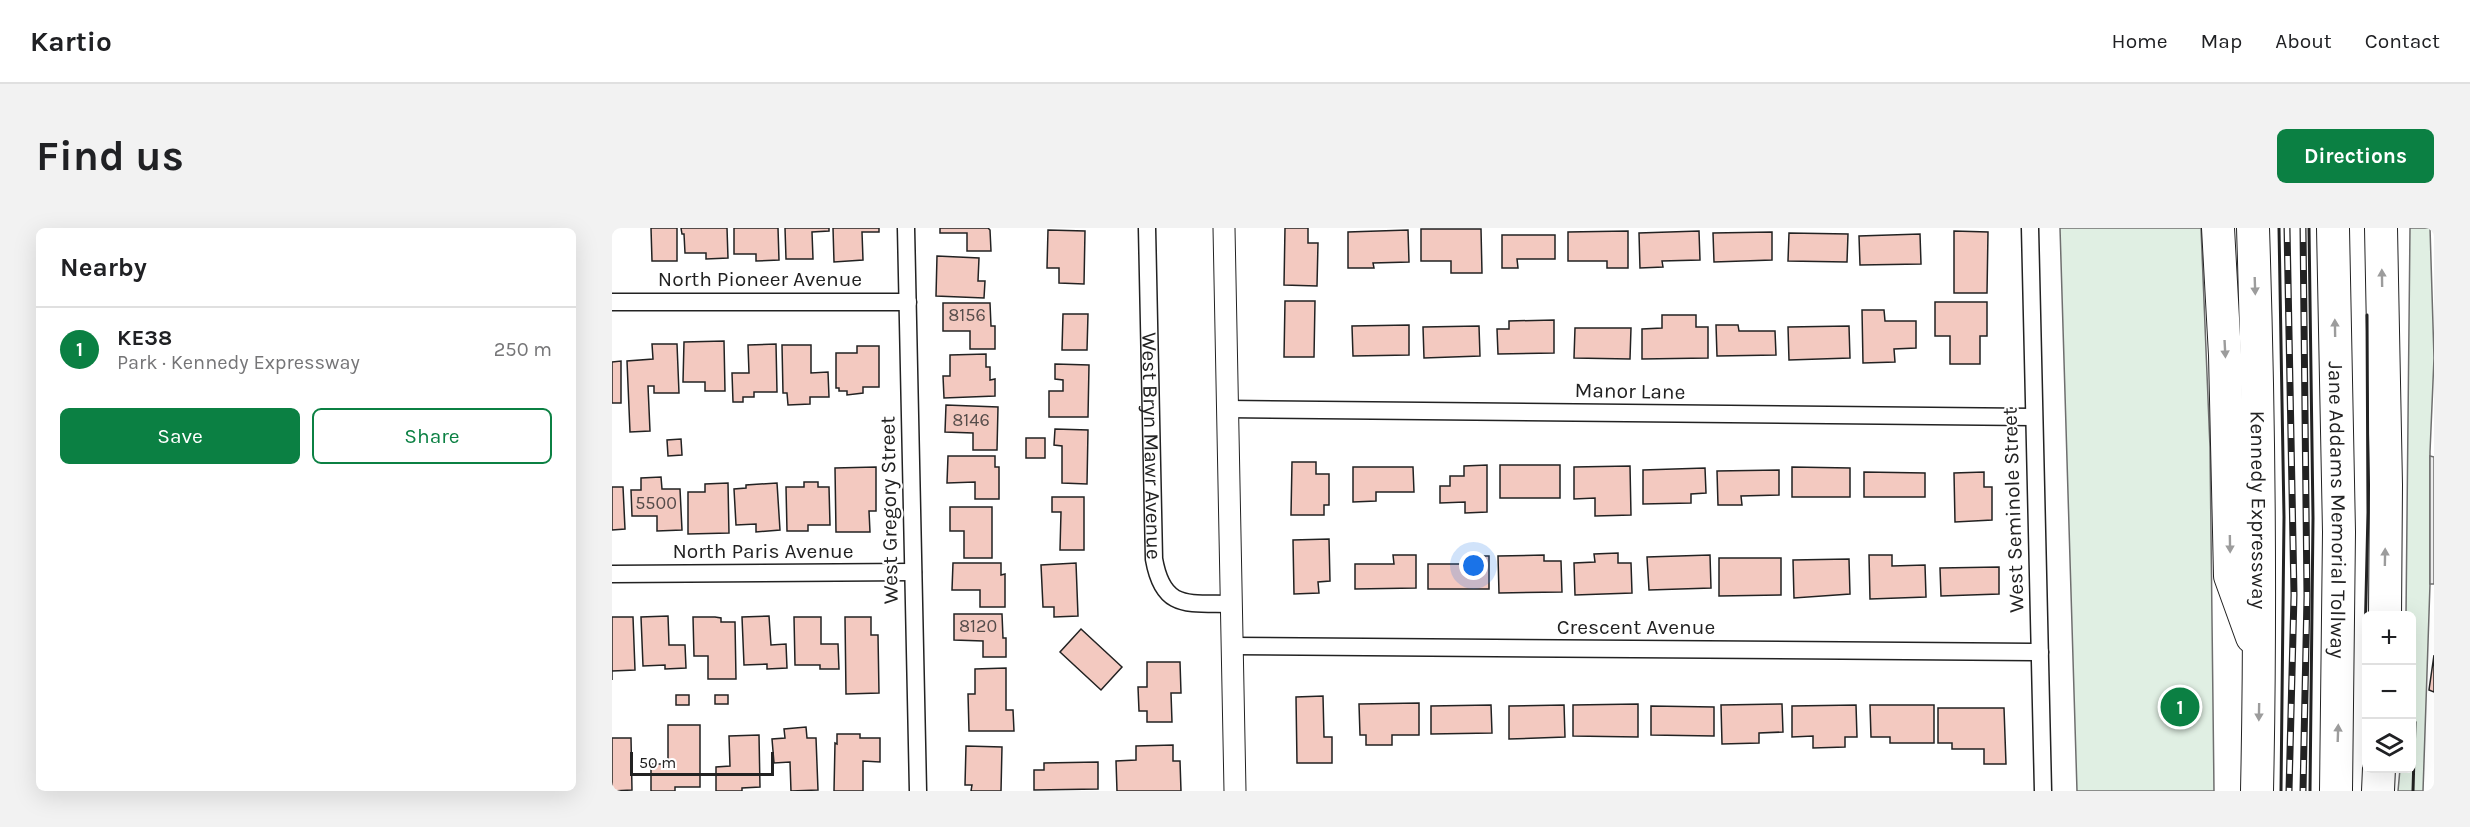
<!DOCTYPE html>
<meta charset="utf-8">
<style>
:root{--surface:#fff;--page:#f2f2f2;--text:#202124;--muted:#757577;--line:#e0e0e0;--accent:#0b8043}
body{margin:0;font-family:Karla,sans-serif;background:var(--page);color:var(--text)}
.controls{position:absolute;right:18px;bottom:18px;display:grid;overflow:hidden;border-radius:9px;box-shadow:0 6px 24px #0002}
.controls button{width:54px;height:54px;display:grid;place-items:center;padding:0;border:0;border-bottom:2px solid var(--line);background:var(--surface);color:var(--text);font:30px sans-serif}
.scale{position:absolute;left:18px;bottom:15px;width:144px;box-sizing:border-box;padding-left:6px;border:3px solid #222;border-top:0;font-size:16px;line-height:21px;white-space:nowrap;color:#222;-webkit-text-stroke:4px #fff;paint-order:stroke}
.you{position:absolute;left:862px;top:338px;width:21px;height:21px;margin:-15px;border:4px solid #fff;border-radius:50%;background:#1a73e8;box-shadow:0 0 0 9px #1a73e833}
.badge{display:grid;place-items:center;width:39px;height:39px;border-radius:50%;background:var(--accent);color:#fff;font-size:20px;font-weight:700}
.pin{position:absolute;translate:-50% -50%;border:3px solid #fff;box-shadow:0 2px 6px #0006}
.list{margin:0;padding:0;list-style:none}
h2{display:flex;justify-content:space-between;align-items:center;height:78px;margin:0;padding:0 24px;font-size:26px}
h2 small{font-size:20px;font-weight:400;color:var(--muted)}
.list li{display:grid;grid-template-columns:39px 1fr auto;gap:18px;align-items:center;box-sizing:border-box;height:84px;padding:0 24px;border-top:2px solid var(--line)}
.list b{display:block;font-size:22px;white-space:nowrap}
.list p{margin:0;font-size:20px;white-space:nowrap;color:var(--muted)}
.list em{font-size:20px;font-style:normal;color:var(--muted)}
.actions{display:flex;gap:12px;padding:18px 24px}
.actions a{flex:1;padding:14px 0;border:2px solid var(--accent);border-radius:9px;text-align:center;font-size:21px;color:var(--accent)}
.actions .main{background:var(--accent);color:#fff}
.icon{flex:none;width:33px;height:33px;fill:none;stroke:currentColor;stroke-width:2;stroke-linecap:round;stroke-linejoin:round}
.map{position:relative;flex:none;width:1822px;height:563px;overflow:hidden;border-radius:9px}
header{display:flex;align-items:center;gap:36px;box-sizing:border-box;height:84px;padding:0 30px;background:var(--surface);border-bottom:2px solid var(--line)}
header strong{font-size:28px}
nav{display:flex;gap:33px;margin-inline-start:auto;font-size:21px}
.intro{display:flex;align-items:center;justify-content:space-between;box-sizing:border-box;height:144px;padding:0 36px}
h1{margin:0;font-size:42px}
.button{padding:15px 27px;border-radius:9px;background:var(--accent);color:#fff;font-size:21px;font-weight:700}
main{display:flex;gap:36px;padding:0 36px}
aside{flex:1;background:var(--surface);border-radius:9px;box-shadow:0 6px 24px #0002}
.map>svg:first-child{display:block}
.green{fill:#e0efe3;stroke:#6f6f6f;stroke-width:1.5}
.parking{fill:#ededed;stroke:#6f6f6f;stroke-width:1.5}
.building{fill:#f3c9c0;stroke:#222;stroke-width:1.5}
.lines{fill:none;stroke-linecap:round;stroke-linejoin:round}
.minor-casing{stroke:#222;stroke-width:19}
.tertiary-casing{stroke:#222;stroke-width:23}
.motorway-casing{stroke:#222;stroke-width:34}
.minor{stroke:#fff;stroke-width:16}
.tertiary{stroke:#fff;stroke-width:21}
.motorway{stroke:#fff;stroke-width:32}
.rail-casing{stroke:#222;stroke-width:7}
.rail{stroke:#fff;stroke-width:4.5;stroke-dasharray:14;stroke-linecap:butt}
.wall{stroke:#222;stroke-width:3}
.oneway{fill:#9c9c9c}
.labels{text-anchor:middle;stroke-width:4.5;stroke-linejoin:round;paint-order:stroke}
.number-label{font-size:18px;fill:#564c4a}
.street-label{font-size:21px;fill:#222;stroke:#fff}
</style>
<header>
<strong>Kartio</strong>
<nav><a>Home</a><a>Map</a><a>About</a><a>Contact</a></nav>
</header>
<div class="intro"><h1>Find us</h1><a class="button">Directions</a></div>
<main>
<aside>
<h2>Nearby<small></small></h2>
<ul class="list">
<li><span class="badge">1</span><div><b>KE38</b><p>Park · Kennedy Expressway</p></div><em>250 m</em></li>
</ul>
<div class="actions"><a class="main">Save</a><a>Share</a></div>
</aside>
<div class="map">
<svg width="1822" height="563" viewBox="0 0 1822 563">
<rect width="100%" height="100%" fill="#fff"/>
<g class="green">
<path d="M1448,0h141l9,219 4,344h-137z"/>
<path d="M1798,0h20l4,130 -4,94v132l-7,207h-25l2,-22 12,-1v-152l-6,-1z"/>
</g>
<path class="parking" d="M1818,228l4,1v127h-4z"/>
<g class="building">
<path d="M39,0h26v33h-25z"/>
<path d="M69,0h46l1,30 -22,1v-6h-21l-1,-19h-2z"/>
<path d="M122,0h44l1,32 -23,1v-7h-22z"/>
<path d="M173,0h44v3l-17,1 1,27h-27z"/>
<path d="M221,0h46v4h-17l1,28 -29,2z"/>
<path d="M328,0h48l2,2 1,21h-24v-18h-27z"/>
<path d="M673,0h23v15h10l-1,43 -33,-1z"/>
<path d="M809,1h60l1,44h-31v-12h-30z"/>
<path d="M436,2l37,1 -1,53 -25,-1v-15h-12z"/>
<path d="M796,2l1,32 -36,1 1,5h-26v-36z"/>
<path d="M1016,3v37h-21v-7h-39v-29z"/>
<path d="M1087,3l1,29 -38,1 1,6 -23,1 -1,-35z"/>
<path d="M1342,3l34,1 -1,61h-33z"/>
<path d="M1160,4v28l-58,2 -1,-29z"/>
<path d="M1177,5l59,1 -1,28 -59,-1z"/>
<path d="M1308,6l1,30 -61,1 -1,-29z"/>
<path d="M890,7h53v24h-38l1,9h-16z"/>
<path d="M325,28l42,2 -1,23h7l-1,17 -48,-2z"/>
<path d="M673,73h30l-1,56h-30z"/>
<path d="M1323,74h52v34h-7v28h-30v-28h-15z"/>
<path d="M331,75h47l1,23h4v23h-25v-18h-27z"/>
<path d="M1250,82h22l1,11h31v27l-22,1 1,13 -32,1z"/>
<path d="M451,86h25l-1,36h-25z"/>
<path d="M1050,87h34v12h12v31l-66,1v-30l20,-1z"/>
<path d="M942,92v33l-56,1 -1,-25h12v-8z"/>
<path d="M797,97v30l-56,1 -1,-30z"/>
<path d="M1104,97h22l1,6h36l1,24 -59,1z"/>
<path d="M867,98l1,30 -56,2 -1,-31z"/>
<path d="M1237,98l1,32 -61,2 -1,-33z"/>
<path d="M963,100h56l-1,31 -56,-1z"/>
<path d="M112,113l1,50h-20v-9h-22l1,-40z"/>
<path d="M40,116h25l2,49h-25v-7h-6l2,45 -20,1 -3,-71 26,-2z"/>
<path d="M164,116l1,48h-23v5h-11v5h-10l-1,-29h17l-1,-28z"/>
<path d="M170,117h29v28l17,-1 1,25h-19v7l-22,1 -1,-12h-4z"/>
<path d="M245,118h22v41h-16v6l-16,2v-4h-8v-3h-3v-35h21z"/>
<path d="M374,126v13h4v13l5,-1v17l-51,2 -1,-22h7v-21z"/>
<path d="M9,133v42h-9v-41z"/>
<path d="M443,136l34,1 -1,52h-39v-26h14v-11l-8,-1z"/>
<path d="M334,177l52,2 -1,43h-24v-17l-28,-1z"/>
<path d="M443,201l33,1 -1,54 -25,-1v-37l-8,-1z"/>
<rect x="414" y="210" width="19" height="20"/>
<path d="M69,211l1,16 -14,1 -1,-16z"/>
<path d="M336,228h47v11h4v32h-24v-17l-28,1z"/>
<path d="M680,234h24v12h13v31h-5v10h-33z"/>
<path d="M875,237v47l-22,1v-11l-25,1v-17h10v-10h14v-10z"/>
<rect x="888" y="237" width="60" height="33"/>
<path d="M1018,238l1,49 -36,1v-18l-21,1v-32z"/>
<path d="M264,239v44h-7l1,21h-34l-1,-64z"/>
<path d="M741,239h60l1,25h-38v9l-23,1z"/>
<path d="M1180,239l58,1v29h-58z"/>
<path d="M1093,240l1,25 -15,1v9l-48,1v-34z"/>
<path d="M1167,242v25l-38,1 1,9h-24l-1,-34z"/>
<path d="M1252,244l61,1v24h-61z"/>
<path d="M1372,244v15h8v33l-37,2 -1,-49z"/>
<path d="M49,249l1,12h18l2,41 -25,1v-15h-25l-1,-26h10v-12z"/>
<path d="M192,254h14v5h11l1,38h-22v6h-21l-1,-44h18z"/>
<path d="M116,255l1,50 -41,1v-42h17v-8z"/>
<path d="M165,255l3,47 -24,2v-8l-20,1 -2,-36 12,-1v-3z"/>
<path d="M0,259h11l2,42 -13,1z"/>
<path d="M440,269h32v53h-24l1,-38h-9z"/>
<path d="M338,279h42v51h-28v-27h-14z"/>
<path d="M717,311l1,42 -12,1 1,11 -25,1 -1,-54z"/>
<path d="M1006,325v10h13l1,30 -57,2 -1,-32 21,-1 -1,-8z"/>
<path d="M781,327h23v33l-61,1v-25h39z"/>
<path d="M932,327v6h17l1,31 -63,1 -1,-37z"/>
<path d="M1098,327l1,33 -62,2 -2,-33z"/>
<path d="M1257,327h23v11l33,-1 1,32 -56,2z"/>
<path d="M854,328h23v33h-61v-25h38z"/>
<path d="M1107,330h62v37l-62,1z"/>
<path d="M1237,331l1,35 -56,4 -1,-38z"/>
<path d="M341,335h48v12l4,-1v33h-25v-17h-28z"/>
<path d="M464,335l2,53 -24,1v-10h-11l-2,-42z"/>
<path d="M1387,339v27l-58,2 -1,-28z"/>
<path d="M342,386h48l1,24h3v19h-23v-16l-29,-1z"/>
<path d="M56,388l1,29h16l1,23 -21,1v-4l-22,1 -2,-49z"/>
<path d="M157,388l2,29 15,-1 1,24 -20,1v-5l-23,1 -2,-48z"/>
<path d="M0,389h21l2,53 -23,1v9z"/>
<path d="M81,389h22l6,1v4h14l1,57h-28v-23h-14z"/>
<path d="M182,389h27v27h17l1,25h-19v-4h-25z"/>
<path d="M233,389h26v18h7l1,58 -33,1z"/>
<path d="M469,401l41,38 -21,23 -41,-38z"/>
<path d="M1822,427v37l-5,-2z"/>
<path d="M535,434h33l1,31h-10l1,29h-25v-11h-8l-1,-24h9z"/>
<path d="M394,440v42h7l1,21h-45l-1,-37h7v-25z"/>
<rect x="64" y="467" width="13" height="10"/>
<rect x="103" y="467" width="13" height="9"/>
<path d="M711,468l1,41h8v26h-35l-1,-66z"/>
<path d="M807,475v32h-27v10h-26v-10h-6l-1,-31z"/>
<path d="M1026,476v33l-65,-1v-31z"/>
<path d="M1170,476l1,28 -24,1v10l-37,1 -1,-39z"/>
<path d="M879,477l1,28 -61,1v-28z"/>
<path d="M952,477l1,32 -56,2v-33z"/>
<path d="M1244,477l1,32h-12v10l-32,1v-12l-21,1v-31z"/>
<path d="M1258,477h64v38h-44v-6h-19z"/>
<path d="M1039,478l63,1v29l-63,-1z"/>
<path d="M1326,480h66l2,56h-22v-15h-32v-6h-14z"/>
<path d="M56,497h32v62h-25v4h-24v-27h17z"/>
<path d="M194,499l1,11h9l2,52 -27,1 -1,-29 -16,1 -2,-24 13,-1 -1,-9z"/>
<path d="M225,506h23v4h20v24l-17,-1v30h-29l1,-48 2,1z"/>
<path d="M147,507l1,52 -18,1v3h-26v-24l14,-1 -1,-30z"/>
<path d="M0,510h19l1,52 -20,1z"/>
<path d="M561,517v16h7l1,30h-64l-1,-30 20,-1v-14z"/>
<path d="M354,518l36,1 -1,44h-30l1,-6h-7z"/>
<path d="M486,534v27l-64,1v-20h10v-7z"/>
</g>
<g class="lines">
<defs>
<g id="minor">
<path d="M294,0l12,563"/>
<path id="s1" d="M535,0l7,331c9,51 33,44 77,45"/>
<path d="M1418,0l13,563"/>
<path d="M0,74h296"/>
<path d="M615,181l806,8"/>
<path d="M0,346l301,-2"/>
<path d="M620,418l808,6"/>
</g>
<path id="tertiary" d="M612,0l11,563"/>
<g id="motorway">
<path d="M1606,0l7,127 5,221 22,61"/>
<path id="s2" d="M1641,0c6,188 8,375 4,563"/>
<path id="s3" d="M1721,0l6,304 -3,259"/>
<path d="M1769,0l5,257 -1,131"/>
<path d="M1766,563l1,-23"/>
</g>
</defs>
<use href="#minor" class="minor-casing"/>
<use href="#tertiary" class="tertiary-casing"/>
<use href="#motorway" class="motorway-casing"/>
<use href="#minor" class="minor"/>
<use href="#tertiary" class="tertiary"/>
<use href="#motorway" class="motorway"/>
<defs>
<g id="rail">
<path d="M1675,0l7,367 -5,196"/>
<path d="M1691,0l4,368 -4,195"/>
</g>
</defs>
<use href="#rail" class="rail-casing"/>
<use href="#rail" class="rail"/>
<g class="wall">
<path d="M1667,0l5,289 -3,274"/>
<path d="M1697,0l4,290 -3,273"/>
<path d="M1752,456l4,-172 -1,-197"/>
<path d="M1801,563l2,-69"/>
</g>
</g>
<defs><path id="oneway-solid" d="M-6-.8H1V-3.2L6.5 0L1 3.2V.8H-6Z" transform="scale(1.5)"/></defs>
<g class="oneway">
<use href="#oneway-solid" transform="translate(1770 50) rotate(-91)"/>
<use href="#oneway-solid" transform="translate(1643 58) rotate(88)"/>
<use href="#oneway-solid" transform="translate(1723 100) rotate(-91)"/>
<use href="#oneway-solid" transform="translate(1613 121) rotate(87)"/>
<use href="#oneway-solid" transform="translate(1618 316) rotate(89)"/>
<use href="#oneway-solid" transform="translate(1773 329) rotate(-89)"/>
<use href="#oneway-solid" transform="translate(1647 484) rotate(91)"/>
<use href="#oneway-solid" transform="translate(1726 505) rotate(-88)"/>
</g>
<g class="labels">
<g class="number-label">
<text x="355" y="93">8156</text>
<text x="359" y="198">8146</text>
<text x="44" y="281">5500</text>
<text x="366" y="404">8120</text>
</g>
<g class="street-label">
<text x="148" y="58">North Pioneer Avenue</text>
<text transform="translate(1018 163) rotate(1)" y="7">Manor Lane</text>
<text dy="7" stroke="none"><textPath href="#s1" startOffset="218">West Bryn Mawr Avenue</textPath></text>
<text dy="7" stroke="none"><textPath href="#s2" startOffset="282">Kennedy Expressway</textPath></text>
<text transform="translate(277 282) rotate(-91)" y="7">West Gregory Street</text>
<text transform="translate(1401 282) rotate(-92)" y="7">West Seminole Street</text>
<text dy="7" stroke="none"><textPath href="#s3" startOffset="282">Jane Addams Memorial Tollway</textPath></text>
<text x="151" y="330">North Paris Avenue</text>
<text x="1024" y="406">Crescent Avenue</text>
</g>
</g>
</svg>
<div class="controls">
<button>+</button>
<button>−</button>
<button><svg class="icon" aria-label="layers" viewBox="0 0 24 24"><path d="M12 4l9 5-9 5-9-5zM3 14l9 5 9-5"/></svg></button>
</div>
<div class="scale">50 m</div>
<div class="you"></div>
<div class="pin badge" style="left:1568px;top:479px">1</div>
</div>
</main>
